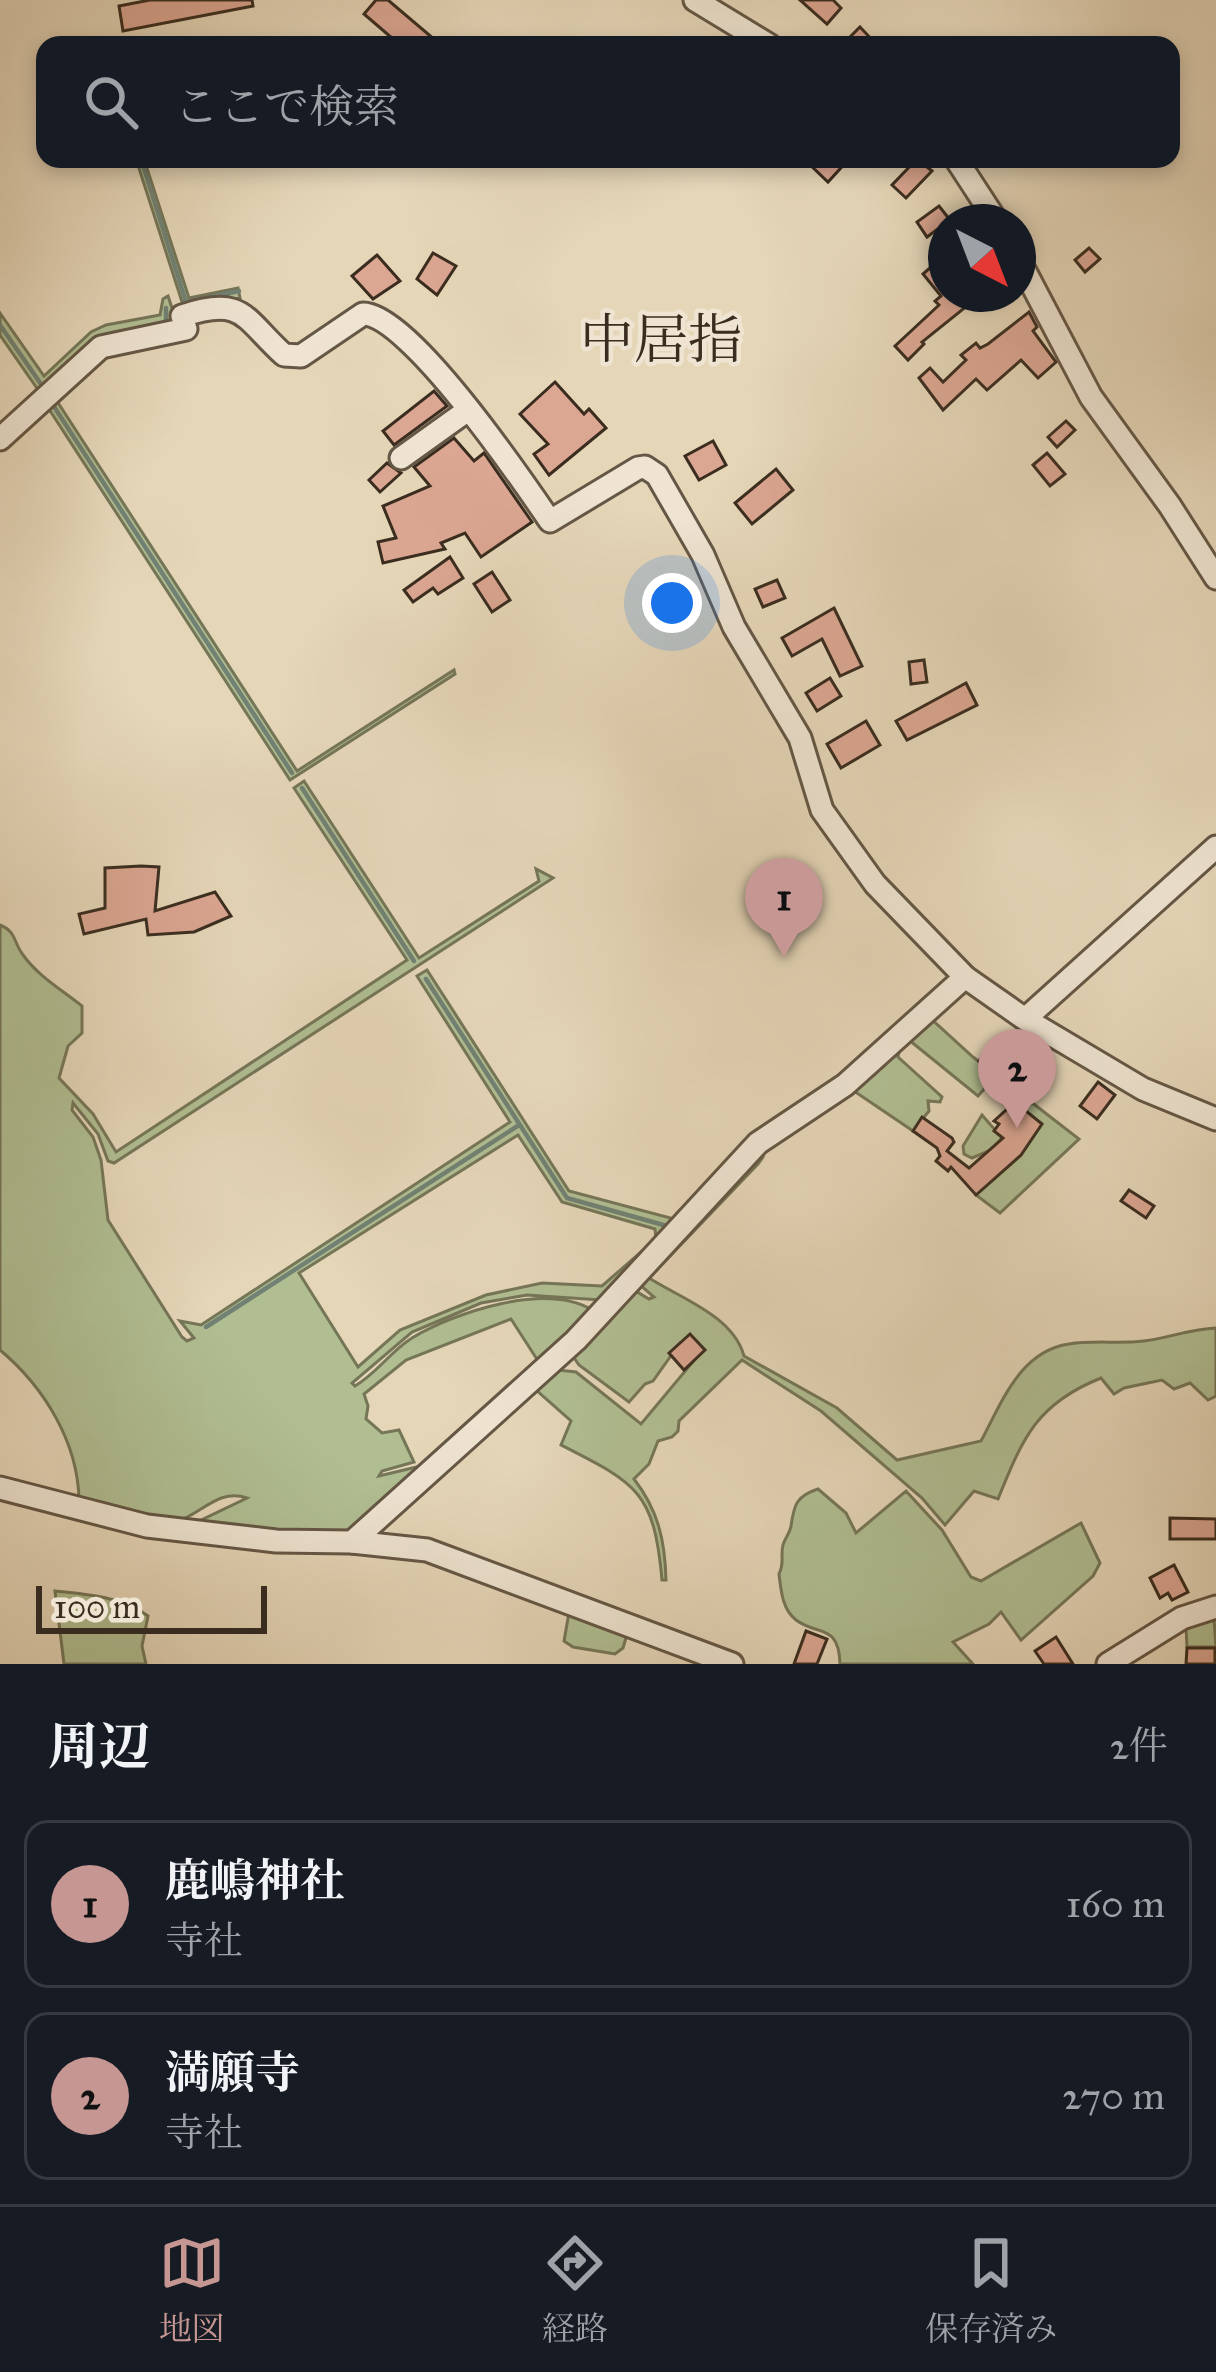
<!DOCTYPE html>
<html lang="ja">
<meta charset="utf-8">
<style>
:root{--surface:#171b24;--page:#242831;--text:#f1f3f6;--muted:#9ea1a6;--line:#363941;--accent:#c59692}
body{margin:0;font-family:"IM FELL Great Primer","Noto Serif JP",serif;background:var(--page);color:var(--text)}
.compass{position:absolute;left:928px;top:204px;width:108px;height:108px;border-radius:50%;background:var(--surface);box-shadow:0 6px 18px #0003;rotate:138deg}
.scale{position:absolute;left:36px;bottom:30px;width:231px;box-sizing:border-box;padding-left:12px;border:6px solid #3a2d1f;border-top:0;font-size:33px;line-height:42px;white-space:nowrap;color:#3a2d1f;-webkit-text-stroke:9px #eee4d1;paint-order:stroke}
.you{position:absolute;left:672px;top:603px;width:42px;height:42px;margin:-30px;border:9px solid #fff;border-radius:50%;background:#1a73e8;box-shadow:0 0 0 18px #1a73e833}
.badge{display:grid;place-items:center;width:78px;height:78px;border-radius:50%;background:var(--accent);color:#111;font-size:39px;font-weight:700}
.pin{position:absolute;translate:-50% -99px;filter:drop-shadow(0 3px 6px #0008)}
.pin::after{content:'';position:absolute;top:63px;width:42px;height:36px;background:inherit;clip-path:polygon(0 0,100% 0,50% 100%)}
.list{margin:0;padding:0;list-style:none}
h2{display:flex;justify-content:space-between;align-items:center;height:156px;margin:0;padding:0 48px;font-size:51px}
h2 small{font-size:39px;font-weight:400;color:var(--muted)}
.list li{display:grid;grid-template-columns:78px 1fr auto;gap:36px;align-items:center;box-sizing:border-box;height:168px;margin:0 24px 24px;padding:0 24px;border:3px solid var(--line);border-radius:24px}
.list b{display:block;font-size:45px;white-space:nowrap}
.list p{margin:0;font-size:39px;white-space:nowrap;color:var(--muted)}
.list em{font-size:39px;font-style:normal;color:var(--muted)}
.icon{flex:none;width:66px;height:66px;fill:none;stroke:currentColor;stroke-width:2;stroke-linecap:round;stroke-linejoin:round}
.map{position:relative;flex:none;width:1216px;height:1664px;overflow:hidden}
.search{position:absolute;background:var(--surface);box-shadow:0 6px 18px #0003;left:36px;right:36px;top:36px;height:132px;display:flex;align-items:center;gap:30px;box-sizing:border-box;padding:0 42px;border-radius:24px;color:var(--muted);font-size:45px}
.sheet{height:540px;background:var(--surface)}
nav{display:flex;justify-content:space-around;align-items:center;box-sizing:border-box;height:168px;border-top:3px solid var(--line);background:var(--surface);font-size:33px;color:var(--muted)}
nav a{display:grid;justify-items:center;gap:6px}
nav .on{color:var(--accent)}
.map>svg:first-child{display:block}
.green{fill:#b0be92;stroke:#757658;stroke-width:3;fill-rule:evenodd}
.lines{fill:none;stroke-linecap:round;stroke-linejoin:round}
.stream{stroke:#718173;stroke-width:4.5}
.building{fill:#dba692;stroke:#3a2d1f;stroke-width:3}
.minor-casing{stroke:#655745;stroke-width:27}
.minor{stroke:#eee4d1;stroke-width:21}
.labels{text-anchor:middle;stroke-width:9;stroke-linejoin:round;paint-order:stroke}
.quarter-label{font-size:54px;fill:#3a2d1f;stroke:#eee4d1}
</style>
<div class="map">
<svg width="1216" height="1664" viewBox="0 0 1216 1664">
<rect width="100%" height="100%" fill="#e5d6b8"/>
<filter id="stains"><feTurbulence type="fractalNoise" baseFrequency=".00167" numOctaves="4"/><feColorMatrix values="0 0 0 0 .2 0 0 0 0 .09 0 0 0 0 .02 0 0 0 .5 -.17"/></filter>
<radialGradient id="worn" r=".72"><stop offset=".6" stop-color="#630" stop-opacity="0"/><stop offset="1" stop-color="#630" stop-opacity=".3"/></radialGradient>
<g class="green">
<path d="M136,159h8l45,139 49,-10 2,10 -56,10z"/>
<path d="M168,296l9,27 -48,11 -88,60 -41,-59v-22l44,63 47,-44 15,-7 54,-10 3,-16z"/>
<path d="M53,395l244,376 157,-101 1,4 -165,106 -245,-377z"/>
<path d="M304,781l115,177 120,-77 -3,-12 17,9 -439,285 -6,-2 -10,-27 -25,-31 -1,7 21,27 8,23 7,60 74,117 5,4 7,-3 -14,-17 21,4 309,-203 -93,-146 10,-6 142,221 109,29 -77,80 -74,-5 -46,8 -69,29 -60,51 3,3c22,-13 36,-35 57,-48 44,-26 133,-56 180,-28l-50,57 -31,-48 -105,41 -42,34 4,12 -2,13 16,14 17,-3 15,32 -32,9 -3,5 50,-12 -79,72 -157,-12 54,-26c-29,-10 -45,16 -71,24l-97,-22c-1,-58 -35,-113 -79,-150v-425c17,7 13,17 23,30 16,22 39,35 59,51v27l-14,13 -9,32 34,36 23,38 291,-192 -113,-172zM518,1135l44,67 93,27 1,10 -54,47 -60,-3 -56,12 -86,35 -42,37 -59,-94z"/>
<path d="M929,1017l44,40 106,82 -79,74 -24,-18 45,-40 20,-32 -25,-20 -4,3 -26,-19 -8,9 -69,-56z"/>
<path d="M899,1051l-1,6 44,40 -2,5 -12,-1 1,10 -16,20 -65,-44z"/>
<path d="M982,1115l20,23 -11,12 -19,8 -8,-4 -1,-8z"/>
<path d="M760,1154l3,3 -5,7 -109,114c33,21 84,38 95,78l93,52 60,52 84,-19c21,-39 39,-90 88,-97 24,-4 50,0 75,-3 25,-3 46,-12 72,-13v68l-8,4 -18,-17 -16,6 -12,-9 -38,8 -10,6 -13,-16c-65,26 -78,60 -103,121l-24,-8 -29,34 -23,-27 -101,-87 -79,-51 -63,61 -1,10 -6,6 -14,4 -9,23 -15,15c24,31 31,61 32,101h-4c-8,-88 -24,-96 -101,-135l10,-24 -36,-32 23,-19 18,2 65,52 61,-73 -22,-8 -27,38 -8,3 -16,18 -50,-37 -9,-13 62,-63 17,10 5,-2 -15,-13z"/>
<path d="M818,1489l28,24 10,20 50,-42 36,39 29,47 10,4 100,-58 19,40 -7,13 -72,64 -20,-28 -12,12 -36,18 20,22h-133c-1,-41 -23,-28 -44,-44 -14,-11 -15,-30 -17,-46 6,-12 1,-17 4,-29 2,-7 7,-12 8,-19 3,-21 5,-30 27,-37z"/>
<path d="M55,1591c32,3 68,6 93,25l-6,30 4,18h-82z"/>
<path d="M570,1607l58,24 -5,17 -8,6 -42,-7 -9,-6z"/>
<path d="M1214,1618l2,29h-29l-1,-20z"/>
</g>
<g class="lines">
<g class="stream">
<path d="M141,159l45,143 -3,1"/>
<path d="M186,302l53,-11"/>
<path d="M166,308v16"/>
<path d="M0,325l43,62"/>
<path d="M102,337l23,-6"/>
<path d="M51,402l241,371"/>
<path d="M302,788l112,173"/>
<path d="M426,979l141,219 100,28"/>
<path d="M206,1327l313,-202"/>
</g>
</g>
<g class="building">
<path d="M150,0h102l1,6 -130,25 -4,-25z"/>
<path d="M376,0h12l53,45h-41l-36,-31z"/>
<path d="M800,0h33l8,8 -14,16z"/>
<path d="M860,27l17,18h-35z"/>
<path d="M804,159h45l-21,23z"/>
<path d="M917,159l15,12 -26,27 -14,-13z"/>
<path d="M939,206l11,14 -23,17 -10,-15z"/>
<path d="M1089,248l11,11 -15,13 -10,-12z"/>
<path d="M433,253l23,13 -19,29 -20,-16z"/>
<path d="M946,254v40h26l-9,8 4,4 -45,36 2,2 -16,16 -13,-14 44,-41 -4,-4 6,-5 -18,-22z"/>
<path d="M377,255l23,26 -27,18 -21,-23z"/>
<path d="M1029,312l8,15 -4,4 23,31 -18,16 -17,-18 -34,30 -11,-11 -33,31 -24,-32 11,-10 13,14 23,-22 -5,-5 15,-12 4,5 8,-4z"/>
<path d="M555,382l29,32 5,-5 17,19 -57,47 -15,-21 14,-10 -28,-30z"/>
<path d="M434,391l13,15 -53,39 -11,-14z"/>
<path d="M1066,421l9,9 -18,17 -9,-10z"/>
<path d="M454,438l20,23 10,-8 48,69 -51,35 -16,-24 -24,10 4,6 -62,14 -5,-21 18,-4 -13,-32 47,-20 -16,-19z"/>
<path d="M713,441l13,24 -27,15 -14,-24z"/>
<path d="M1047,453l18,21 -15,12 -17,-21z"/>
<path d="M387,463l14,10 -21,19 -11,-12z"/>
<path d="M776,469l17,21 -41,34 -17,-21z"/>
<path d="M450,557l13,21 -25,16 -5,-6 -20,14 -9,-12z"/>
<path d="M492,572l18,28 -18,12 -18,-28z"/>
<path d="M777,580l8,18 -22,9 -8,-18z"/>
<path d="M834,608l28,58 -22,10 -18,-37 -30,17 -10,-18z"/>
<path d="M924,660l3,22 -16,2 -2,-22z"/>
<path d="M830,678l11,18 -24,15 -11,-18z"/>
<path d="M966,683l11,22 -70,35 -11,-19z"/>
<path d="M866,721l14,24 -39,23 -14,-24z"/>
<path d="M141,866l18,1 -4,44 60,-19 16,24 -37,16 -46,3 -2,-16 -62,15 -5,-20 26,-6v-40z"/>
<path d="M991,1045l20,14 -12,17 -20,-15z"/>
<path d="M1098,1082l17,13 -18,24 -17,-13z"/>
<path d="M1015,1102l27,22 -21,31 -45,40 -25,-28 -3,4 -12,-10 4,-5 -3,-8 -24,-17 9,-14 30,21 2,4 -7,9 22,17 34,-30 -9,-7 5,-7 -5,-3z"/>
<path d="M1129,1190l25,16 -8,12 -25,-17z"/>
<path d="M690,1334l15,16 -21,20 -15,-17z"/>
<path d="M1170,1518l46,1v20h-46z"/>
<path d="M1174,1565l14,27 -16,8 -4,-7 -8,5 -10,-20z"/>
<path d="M806,1631l21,8 -10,25h-23z"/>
<path d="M1056,1637l17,27h-29l-9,-13z"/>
<path d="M1187,1648h28v16h-29z"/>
</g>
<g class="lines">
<defs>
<g id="minor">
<path d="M695,0l74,45"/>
<path d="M956,159l41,63"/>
<path d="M1018,258l73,139 79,109 46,72"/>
<path d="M0,439l101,-92 85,-18 -4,-13c62,-21 62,3 102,39l17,1 62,-42c46,0 159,166 187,207l88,-53 7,-1 12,8 46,80 31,72 66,111 22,72 53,74 90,93 60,42 118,70 73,30"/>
<path d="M401,458l67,-48"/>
<path d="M1025,1019l191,-172"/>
<path d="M0,1488l147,38 129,15 76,1 75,8 305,114"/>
<path d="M352,1542l224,-202 182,-197 87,-58 120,-108"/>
<path d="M1108,1664l74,-46 34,-11"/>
</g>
</defs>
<use href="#minor" class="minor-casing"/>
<use href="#minor" class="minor"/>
</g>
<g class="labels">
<g class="quarter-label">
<text x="661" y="358">中居指</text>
</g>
</g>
<rect width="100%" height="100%" filter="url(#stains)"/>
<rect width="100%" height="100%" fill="url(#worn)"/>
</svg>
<svg class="compass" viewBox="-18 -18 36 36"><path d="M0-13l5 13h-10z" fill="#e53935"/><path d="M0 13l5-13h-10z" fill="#9ea1a6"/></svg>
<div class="scale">100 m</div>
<div class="you"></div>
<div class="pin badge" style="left:784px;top:957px">1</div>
<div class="pin badge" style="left:1017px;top:1128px">2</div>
<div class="search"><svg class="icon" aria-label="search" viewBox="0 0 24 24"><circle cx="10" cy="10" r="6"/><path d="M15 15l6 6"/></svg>ここで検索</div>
</div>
<section class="sheet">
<h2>周辺<small>2件</small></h2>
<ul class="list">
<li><span class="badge">1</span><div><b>鹿嶋神社</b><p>寺社</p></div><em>160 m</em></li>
<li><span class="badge">2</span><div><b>満願寺</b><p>寺社</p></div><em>270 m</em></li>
</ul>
</section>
<nav>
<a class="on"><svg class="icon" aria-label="map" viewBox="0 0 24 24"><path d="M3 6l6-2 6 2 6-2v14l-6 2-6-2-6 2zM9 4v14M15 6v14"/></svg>地図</a>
<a><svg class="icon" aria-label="directions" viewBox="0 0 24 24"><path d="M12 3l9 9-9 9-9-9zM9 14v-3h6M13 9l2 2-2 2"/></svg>経路</a>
<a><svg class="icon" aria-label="saved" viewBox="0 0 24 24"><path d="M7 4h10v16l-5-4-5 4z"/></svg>保存済み</a>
</nav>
